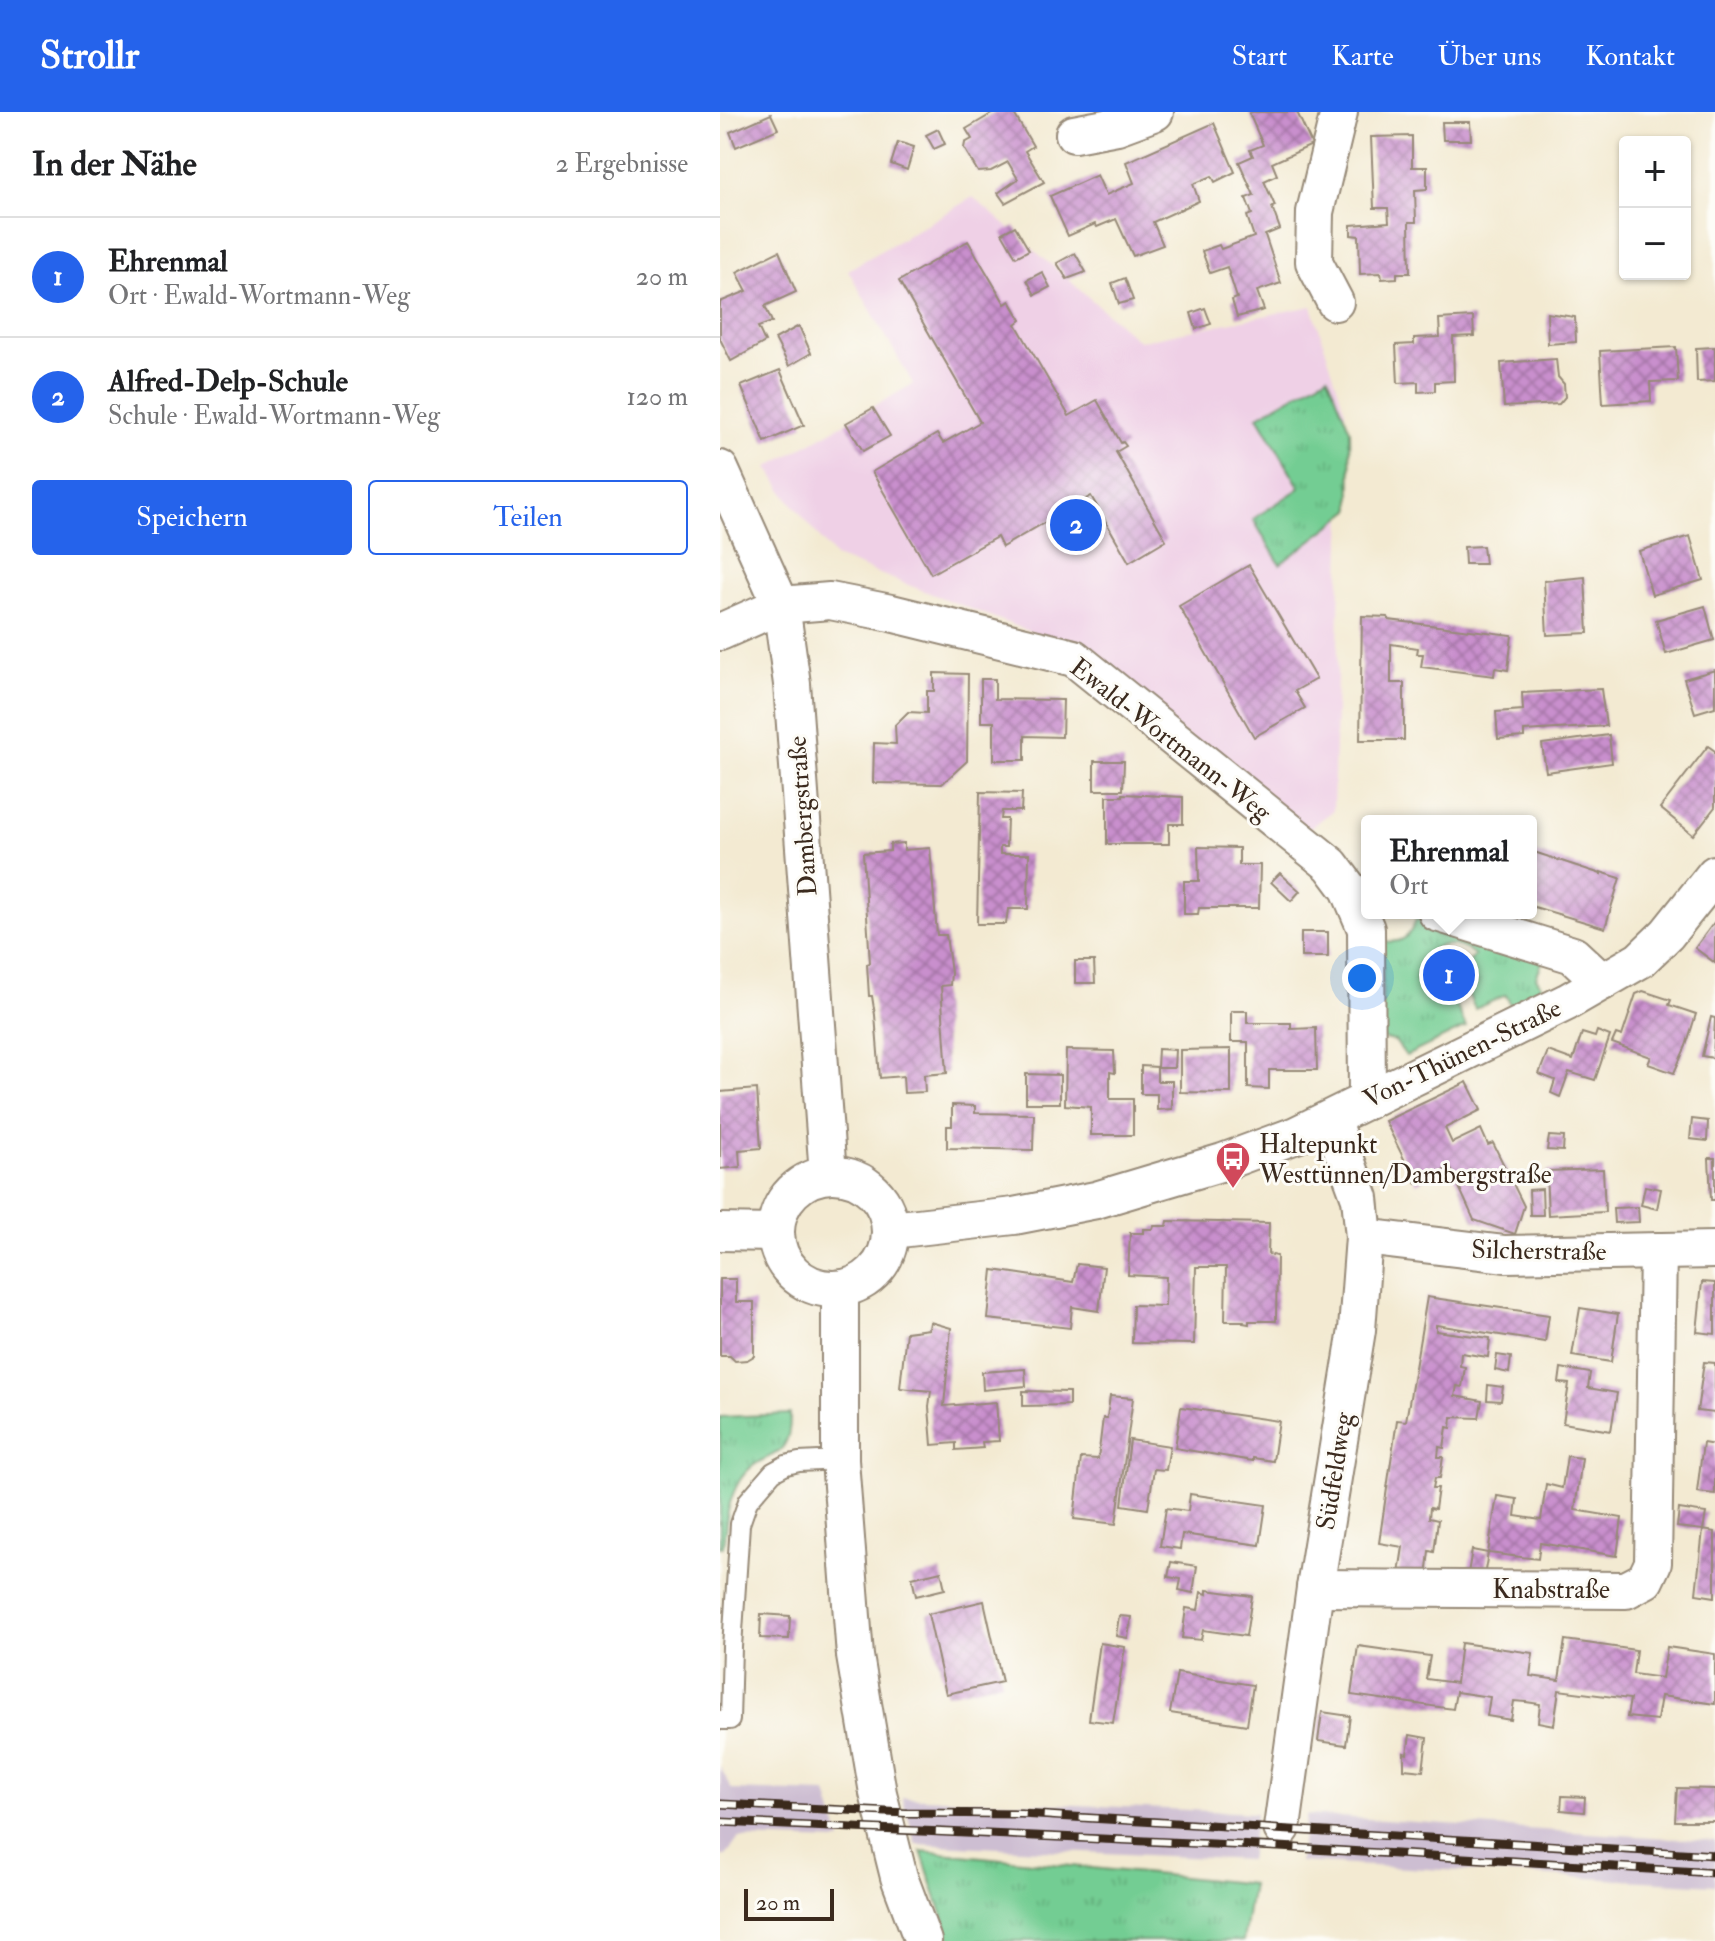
<!DOCTYPE html>
<html lang="de">
<meta charset="utf-8">
<style>
:root{--surface:#fff;--page:#f6f6f6;--text:#202124;--muted:#757577;--line:#e0e0e0;--accent:#2563eb}
body{margin:0;font-family:"IM FELL Double Pica",serif;background:var(--page);color:var(--text)}
.controls{position:absolute;right:24px;top:24px;display:grid;overflow:hidden;border-radius:8px;box-shadow:0 2px 6px #0004}
.controls button{width:72px;height:72px;display:grid;place-items:center;padding:0;border:0;border-bottom:2px solid var(--line);background:var(--surface);color:var(--text);font:40px sans-serif}
.scale{position:absolute;left:24px;bottom:20px;width:90px;box-sizing:border-box;padding-left:8px;border:4px solid #3b2a1e;border-top:0;font-size:22px;line-height:28px;white-space:nowrap;color:#3b2a1e;-webkit-text-stroke:6px #fdfcf7;paint-order:stroke}
.you{position:absolute;left:642px;top:866px;width:28px;height:28px;margin:-20px;border:6px solid #fff;border-radius:50%;background:#1a73e8;box-shadow:0 0 0 12px #1a73e833}
.badge{display:grid;place-items:center;width:52px;height:52px;border-radius:50%;background:var(--accent);color:#fff;font-size:26px;font-weight:700}
.pin{position:absolute;translate:-50% -50%;border:4px solid #fff;box-shadow:0 2px 8px #0006}
.popup{position:absolute;left:641px;top:703px;width:176px;height:104px;box-sizing:border-box;display:grid;place-content:center;border-radius:8px;background:var(--surface);filter:drop-shadow(0 2px 6px #0005);font-size:26px;white-space:nowrap;color:var(--muted)}
.popup b{font-size:30px;color:var(--text)}
.popup::after{content:'';position:absolute;left:50%;top:100%;margin-left:-16px;border:16px solid transparent;border-top-color:var(--surface)}
.list{margin:0;padding:0;list-style:none}
h2{display:flex;justify-content:space-between;align-items:center;height:104px;margin:0;padding:0 32px;font-size:34px}
h2 small{font-size:26px;font-weight:400;color:var(--muted)}
.list li{display:grid;grid-template-columns:52px 1fr auto;gap:24px;align-items:center;box-sizing:border-box;height:120px;padding:0 32px;border-top:2px solid var(--line)}
.list b{display:block;font-size:30px;white-space:nowrap}
.list p{margin:0;font-size:26px;white-space:nowrap;color:var(--muted)}
.list em{font-size:26px;font-style:normal;color:var(--muted)}
.actions{display:flex;gap:16px;padding:24px 32px}
.actions a{flex:1;padding:18px 0;border:2px solid var(--accent);border-radius:8px;text-align:center;font-size:28px;color:var(--accent)}
.actions .main{background:var(--accent);color:#fff}
.map{position:relative;flex:none;width:995px;height:1829px;overflow:hidden}
header{display:flex;align-items:center;gap:48px;box-sizing:border-box;height:112px;padding:0 40px;background:var(--accent);color:#fff}
header strong{font-size:38px}
nav{display:flex;gap:44px;margin-inline-start:auto;font-size:28px}
main{display:flex}
aside{flex:1;background:var(--surface)}
.map>svg:first-child{display:block}
.built{fill:#efd0e6}
.industrial{fill:#cdbed2}
.grass{fill:url(#grass-tufts);stroke:#577c58;stroke-width:2}
.building{fill:url(#building-cross-hatch)}
.lines{fill:none;stroke-linecap:round;stroke-linejoin:round}
.service-casing{stroke:#978a78;stroke-width:22}
.minor-casing{stroke:#978a78;stroke-width:40}
.service{stroke:#fff;stroke-width:18}
.minor{stroke:#fff;stroke-width:36}
.rail-casing{stroke:#3b2a1e;stroke-width:9}
.rail{stroke:#fdfcf7;stroke-width:6;stroke-dasharray:18;stroke-linecap:butt}
.labels{text-anchor:middle;stroke-width:6;stroke-linejoin:round;paint-order:stroke}
.street-label{font-size:26px;fill:#3b2a1e;stroke:#fdfcf7}
.poi-label{font-size:26px;fill:#3b2a1e;stroke:#fdfcf7;text-anchor:start}
</style>
<header>
<strong>Strollr</strong>
<nav><a>Start</a><a>Karte</a><a>Über uns</a><a>Kontakt</a></nav>
</header>
<main>
<aside>
<h2>In der Nähe<small>2 Ergebnisse</small></h2>
<ul class="list">
<li><span class="badge">1</span><div><b>Ehrenmal</b><p>Ort · Ewald-Wortmann-Weg</p></div><em>20 m</em></li>
<li><span class="badge">2</span><div><b>Alfred-Delp-Schule</b><p>Schule · Ewald-Wortmann-Weg</p></div><em>120 m</em></li>
</ul>
<div class="actions"><a class="main">Speichern</a><a>Teilen</a></div>
</aside>
<div class="map">
<svg width="995" height="1829" viewBox="0 0 995 1829">
<defs>
<pattern id="grass-tufts" width="24" height="20" patternUnits="userSpaceOnUse" patternTransform="scale(2)"><rect width="24" height="20" fill="#73cd93"/><path d="M3 7l-1-3M5 7V3M7 7l1-3M15 17l-1-3M17 17v-4M19 17l1-3" fill="none" stroke="#64b07e"/></pattern>
<pattern id="building-cross-hatch" width="8" height="8" patternUnits="userSpaceOnUse" patternTransform="scale(2)"><rect width="8" height="8" fill="#c98fcd"/><path d="M0 0l8 8M0 8l8-8" fill="none" stroke="#a475a6"/></pattern>
</defs>
<rect width="100%" height="100%" fill="#fdfcf7"/>
<filter id="ink" filterUnits="userSpaceOnUse"><feTurbulence type="fractalNoise" baseFrequency=".0125" numOctaves="2"/><feDisplacementMap in="SourceGraphic" scale="16" xChannelSelector="R" yChannelSelector="G"/><feConvolveMatrix kernelMatrix="1 2 1 2 8 2 1 2 1" color-interpolation-filters="sRGB"/></filter>
<filter id="wash" filterUnits="userSpaceOnUse"><feTurbulence type="fractalNoise" baseFrequency=".006" numOctaves="4" result="noise"/><feDisplacementMap in="SourceGraphic" scale="32" xChannelSelector="R" yChannelSelector="G"/><feGaussianBlur stdDeviation="1.8" result="paint"/><feColorMatrix in="noise" values="0 0 0 0 0 0 0 0 0 0 0 0 0 0 0 0 0 1.4 0 .05"/><feComposite in="paint" operator="in"/></filter>
<g filter="url(#wash)">
<rect width="100%" height="100%" fill="#f3ead2"/>
<path class="built" d="M253,85l166,144 173,-35 33,105 -12,399 -27,21 -225,-180 -246,-94 -51,-64 -16,-26 145,-83 -65,-114z"/>
<g class="industrial">
<path d="M0,1654l12,24 95,3 14,48 -102,-3 -13,18h-6z"/>
<path d="M182,1685l354,16 -7,47 -333,-16z"/>
<path d="M586,1703l409,26v44l-416,-23z"/>
</g>
<g class="grass">
<path d="M608,264l22,54 1,80 -71,54 -27,-45 47,-31 -42,-72z"/>
<path d="M696,807l127,41 -7,17 8,13 -33,16 -5,-11 -31,14 -6,-13 7,-14 -9,-17 8,-10c-27,-20 -57,-9 -59,26h15l5,16 19,6 11,24 -60,29 -11,-15 -13,-2 1,-98c20,3 27,-4 33,-22z"/>
<path d="M70,1302c1,54 -28,32 -50,66 -13,21 -14,44 -17,67h-3v-130z"/>
<path d="M201,1739l331,33 -9,57h-292z"/>
</g>
<g id="blocks">
<g class="building">
<path d="M275,0h18l20,34 -8,5 19,31 -39,21 -7,-10 20,-14 -10,-17 -17,9 -13,1 -14,-24 1,-5 7,-4 -6,-10z"/>
<path d="M532,0h45l15,33 -40,18 5,12 -13,6 11,25 -3,1 8,22 -15,6 16,48 -24,8 7,19 -27,7 -5,-17 5,-2 -10,-31 -17,6 -8,-22 17,-6 2,4 33,-12 -7,-21 5,-2 -6,-16 8,-3 -15,-33 14,-6 -3,-6 13,-5 -14,-32z"/>
<path d="M51,2l7,15 -42,18 -6,-15z"/>
<path d="M722,10h28l1,18h-28z"/>
<path d="M494,11l21,49 -20,10 -3,-6 -19,8 6,17 -46,21 10,23 -30,11 -17,-37 -19,8 -2,-3 -27,12 -18,-40 47,-21 9,20 28,-12 -8,-21z"/>
<path d="M218,17l7,15 -11,5 -8,-14z"/>
<path d="M692,24v31h15v22l-12,1 1,32h-7l1,51h-13v5l-15,1 -1,-6 -21,1 -1,-38 -8,-1v-10l38,-3 -1,-14h-14l-3,-71z"/>
<path d="M178,30l16,5 -7,23 -16,-6z"/>
<path d="M295,114l14,24 -13,7 -14,-24z"/>
<path d="M248,129l37,63 5,-3 11,19 -5,4 53,92 28,-16 24,43 2,-1 3,4 -10,6 50,88 -37,22 -38,-66 -89,51 -5,-10 -66,37 -59,-102 65,-38 6,9 37,-21 -81,-141z"/>
<path d="M59,139l17,41 -31,14 7,16 -14,5 7,15 -34,19 -11,-22v-37l27,-11 -10,-19z"/>
<path d="M355,141l11,19 -19,7 -10,-16z"/>
<path d="M322,160l8,15 -15,8 -8,-15z"/>
<path d="M405,166l8,22 -14,4 -7,-21z"/>
<path d="M485,196l6,16 -15,5 -5,-16z"/>
<path d="M827,201l28,4 1,25 -28,2z"/>
<path d="M753,205l1,19 -21,1 1,44 -19,1v9l-17,1v-10l-20,1 -2,-38 18,-1v-6l26,-1 -1,-18z"/>
<path d="M79,214l12,27 -22,13 -14,-27z"/>
<path d="M956,235l2,34 -28,1 1,19 -48,3 -3,-53z"/>
<path d="M995,235v34l-18,1 -1,-34z"/>
<path d="M836,247l2,18 6,7 1,13 -6,7 -55,3 -3,-44z"/>
<path d="M60,258l24,55 -39,17 -24,-56z"/>
<path d="M153,296l17,28 -27,15 -17,-28z"/>
<path d="M970,424l13,44 -51,15 -13,-44z"/>
<path d="M763,434l2,18h-20l-1,-17z"/>
<path d="M529,453l67,114 -21,12 10,17 -51,29 -75,-131z"/>
<path d="M865,465l3,56 -41,2 -3,-54z"/>
<path d="M985,494l9,34 -48,14 -10,-34z"/>
<path d="M642,504l26,1 1,3 123,15 -4,35 -13,-2 -1,8 -73,-9 2,-13h-6l1,-6 -27,-4v39h13v57h-44z"/>
<path d="M995,558v37l-20,6 -11,-34z"/>
<path d="M214,561l34,1 -1,87 -25,23 -69,-1 1,-40 22,1 -1,-19 13,-13 19,1v-22h7z"/>
<path d="M261,567h14v20l68,1 -1,37 -37,-1v24h-31v-38h-13z"/>
<path d="M881,577l5,37 -82,5v6l-26,2 -2,-27 27,-2 -1,-17z"/>
<path d="M889,623l3,28 -66,9 -4,-28z"/>
<path d="M988,634l7,5v56l-22,28 -33,-27z"/>
<path d="M374,649h30l-1,29h-29z"/>
<path d="M260,680l42,1 -1,18h-19l-1,8h6l-1,28h-6v7h29l-1,55h-20l-2,15h-29z"/>
<path d="M403,682l60,3v27h-14v20h-62v-48h16z"/>
<path d="M184,731v7l26,-2 7,87h9l5,38 -1,12 -9,1 6,87 -23,2 1,17 -21,1 -1,-17 -23,2 -5,-63 -3,-19h-3l-2,-32 3,-1 -7,-110 27,-2v-7z"/>
<path d="M478,735l41,1v17h21l-1,43h-60l-1,6h-14v-33h15z"/>
<path d="M811,739l70,23v-2l19,6 -15,50 -74,-22z"/>
<path d="M560,761l20,18 -9,10 -20,-19z"/>
<path d="M995,809v42l-20,-15z"/>
<rect x="581" y="820" width="27" height="25"/>
<path d="M355,849h19l1,22h-20z"/>
<path d="M923,879l28,9 -2,5 27,9 -10,32 -12,27 -26,-9 3,-7 -39,-14 4,-9 6,2 14,-42z"/>
<path d="M511,899h16v12h44v6l25,-1 1,42h-48v19l-21,-1v-46h-17z"/>
<path d="M991,905l4,1 -2,40 -11,-2z"/>
<path d="M877,919l13,5 -15,44 -26,-8 -9,25 -9,-4 4,-13 -16,-6 9,-23 25,9 9,-27 13,4z"/>
<path d="M438,937l17,1 -1,18h-17z"/>
<path d="M511,937v44l-51,-1v-42z"/>
<path d="M346,938l48,1 1,22 -5,-1v27h23v36h-42v-28l-26,-2z"/>
<path d="M421,954l16,1v14h15v28l-15,1v-16h-16z"/>
<path d="M306,962l34,1v28h-34z"/>
<path d="M747,970l14,28 -36,18 7,15 29,-14 7,16 5,-2 31,63 -9,28 -41,-14 -24,-53 -34,16 -31,-62z"/>
<path d="M37,977l4,59 -22,2 1,17 -20,2v-77z"/>
<path d="M232,993l23,1v7l59,1 -1,36 -86,-2v-22h5z"/>
<path d="M972,1007l16,2 -1,20 -17,-2z"/>
<path d="M829,1024l15,1 -1,14 -16,-1z"/>
<path d="M989,1046h6v42h-4z"/>
<path d="M883,1057l2,43 -57,3 -2,-44z"/>
<path d="M925,1074l16,3 -4,20 -16,-4z"/>
<path d="M822,1077l1,26h-13l-1,-25z"/>
<path d="M918,1095l1,15 -25,1 -1,-15z"/>
<path d="M448,1109l101,2 -1,31 9,2 -1,65h-27v3l-6,-1 1,-2h-19l1,-54h-30l-2,77 -62,-1 1,-38 32,1 1,-29 -38,-2 2,-42h13v-4h10l1,-3h13z"/>
<path d="M357,1152l27,3 -5,44 -27,-4 -2,21 -82,-9 5,-49 80,12z"/>
<path d="M0,1167h16v23h18v54l-7,4 -12,1 -5,-5h-10z"/>
<path d="M982,1170l13,1v51l-18,-2z"/>
<path d="M707,1185l122,18 -4,27 -109,-17v6l54,7 -2,19 -27,-4 -1,13 5,1 -3,20 -5,-1 -2,10 27,5 -3,17 -27,-1 -1,11 -4,-1 -3,21 -5,-1 -1,10h5l-3,21h-5l-2,10h5l-3,21 -5,-1 -1,10 9,2 -4,32 -5,-1 -3,26 -27,-4 4,-26 -24,-4 18,-123 9,1z"/>
<path d="M860,1196l38,6 -7,48 -39,-6z"/>
<path d="M210,1210l21,6 -7,78 52,-4 3,39 -17,1 1,6 -27,2v-7l-24,2 -3,-38 2,-16 -31,-3 6,-56 23,-3z"/>
<path d="M777,1243l14,2 -2,16 -14,-3z"/>
<path d="M984,1250l11,1v50l-18,-2z"/>
<path d="M841,1256l29,5 -2,15 29,5 -6,38 -48,-8 6,-39 -10,-1z"/>
<path d="M305,1257l1,17 -43,4 -1,-18z"/>
<path d="M768,1273l15,2 -2,14 -14,-1z"/>
<path d="M303,1279l46,1v13l-46,1z"/>
<path d="M390,1284l23,2 -17,126 -42,-5 7,-61 17,1 5,-41h4z"/>
<path d="M461,1295l98,14 -6,40 -20,-3v3l-78,-13z"/>
<path d="M410,1328l40,6 -4,24 -12,-1 -6,40 -26,-4z"/>
<path d="M983,1331l12,2v49l-18,-2z"/>
<path d="M847,1344l15,2 -7,52 47,8 -5,38 -77,-13 -2,16 -50,-6 9,-57 20,3 -2,17 26,4 5,-36 16,4z"/>
<path d="M470,1382l76,11 -6,40 -78,-11 -2,15 -20,-3 6,-38 22,3z"/>
<path d="M959,1397l27,4 -3,17 -26,-3z"/>
<path d="M983,1418l12,2v65l-19,-3z"/>
<path d="M752,1438l16,3 -4,23 -16,-3z"/>
<path d="M451,1450l26,4 -4,27 -14,-3 2,-11 -13,-2z"/>
<path d="M221,1459l4,18 -29,7 -4,-18z"/>
<path d="M487,1478l45,6 -6,40 -43,-6 -2,10 -19,-2 4,-30 12,2 3,-18 6,2z"/>
<path d="M264,1489l18,81 -56,12 -18,-80z"/>
<path d="M41,1502l29,2 -1,23 -29,-1z"/>
<path d="M399,1504l12,1 -3,21 -12,-2z"/>
<path d="M845,1528l71,10 -3,24 29,4 5,-31 48,7v50l-54,-8 -4,24 -30,-3 3,-18 -71,-9 -5,35 -16,-3 2,-18 -14,-2 -12,-1 -3,19 -24,-4 3,-19 -34,-5 -3,17 -102,-14 7,-49 72,10 -4,23 30,4 5,-40 72,10 -3,23 29,4z"/>
<path d="M380,1531l25,4 -12,76 -24,-3z"/>
<path d="M457,1561l76,12 -6,40 -77,-12z"/>
<path d="M602,1600l28,4 -4,29 -28,-4z"/>
<path d="M690,1623l17,3 -4,33 -19,-2v-16l3,1z"/>
<path d="M957,1676l38,1v32h-40z"/>
<path d="M842,1684l23,1 -1,15 -23,-2z"/>
</g>
</g>
</g>
<g filter="url(#ink)">
<use href="#blocks" fill-opacity="0" stroke="#978a78" stroke-width="2"/>
<g class="lines">
<defs>
<path id="service" d="M0,1608h10l2,-73 8,-123 8,-23 25,-29 13,-7 13,-3 41,-2"/>
<g id="minor">
<path d="M354,22l43,-8 38,-14"/>
<path d="M615,190l-21,-40 1,-50 24,-100"/>
<path d="M0,357l61,136 11,79 36,491"/>
<path d="M0,520l61,-27 49,-4 61,12 183,45 257,207 18,24 17,40 1,172"/>
<path d="M717,801l136,42 29,27"/>
<circle cx="113" cy="1120" r="57"/>
<path d="M171,1118l123,-14 82,-16 127,-38 73,-27 271,-133 73,-42 27,-26 48,-60"/>
<path d="M0,1120l56,1"/>
<path d="M644,1125l141,17 210,-4"/>
<path d="M120,1177v171l15,196 23,137 21,84 24,64"/>
<path d="M595,1476l311,2 19,-10 8,-17 5,-312"/>
<path d="M562,1716l33,-240 42,-258 7,-93 -4,-39 -29,-79"/>
</g>
</defs>
<use href="#service" class="service-casing"/>
<use href="#minor" class="minor-casing"/>
<use href="#service" class="service"/>
<use href="#minor" class="minor"/>
<defs>
<g id="rail">
<path d="M0,1692l187,9 114,1 694,41"/>
<path d="M0,1710l559,25 436,26"/>
</g>
</defs>
<use href="#rail" class="rail-casing"/>
<use href="#rail" class="rail"/>
</g>
</g>
<defs>
<symbol id="bus-pin" viewBox="-11 -11 22 30"><path d="M0 17L-7.5 6A9.5 9.5 0 1 1 7.5 6Z" fill="#d1495b" stroke="#fdfcf7"/><path d="M-5-6H5V4H4V6H2V4H-2V6H-4V4H-5ZM-3.5-4V0h7V-4ZM-3.5 1.2v1.5H-2V1.2ZM2 1.2v1.5H3.5V1.2Z" fill="#fff"/></symbol>
</defs>
<g fill-rule="evenodd">
<use href="#bus-pin" x="493" y="1027" width="40" height="54"/>
</g>
<g class="labels">
<g class="street-label">
<text transform="translate(451 627) rotate(38)" y="9">Ewald-Wortmann-Weg</text>
<text transform="translate(82 704) rotate(-94)" y="9">Dambergstraße</text>
<text transform="translate(742 941) rotate(-26)" y="9">Von-Thünen-Straße</text>
<text transform="translate(819 1138) rotate(1)" y="9">Silcherstraße</text>
<text transform="translate(614 1359) rotate(-81)" y="9">Südfeldweg</text>
<text x="831" y="1486">Knabstraße</text>
</g>
<g class="poi-label">
<text x="539" y="1041">Haltepunkt<tspan x="539" dy="30">Westtünnen/Dambergstraße</tspan></text>
</g>
</g>
</svg>
<div class="controls">
<button>+</button>
<button>−</button>
</div>
<div class="scale">20 m</div>
<div class="you"></div>
<div class="pin badge" style="left:729px;top:863px">1</div>
<div class="popup"><b>Ehrenmal</b>Ort</div>
<div class="pin badge" style="left:356px;top:413px">2</div>
</div>
</main>
